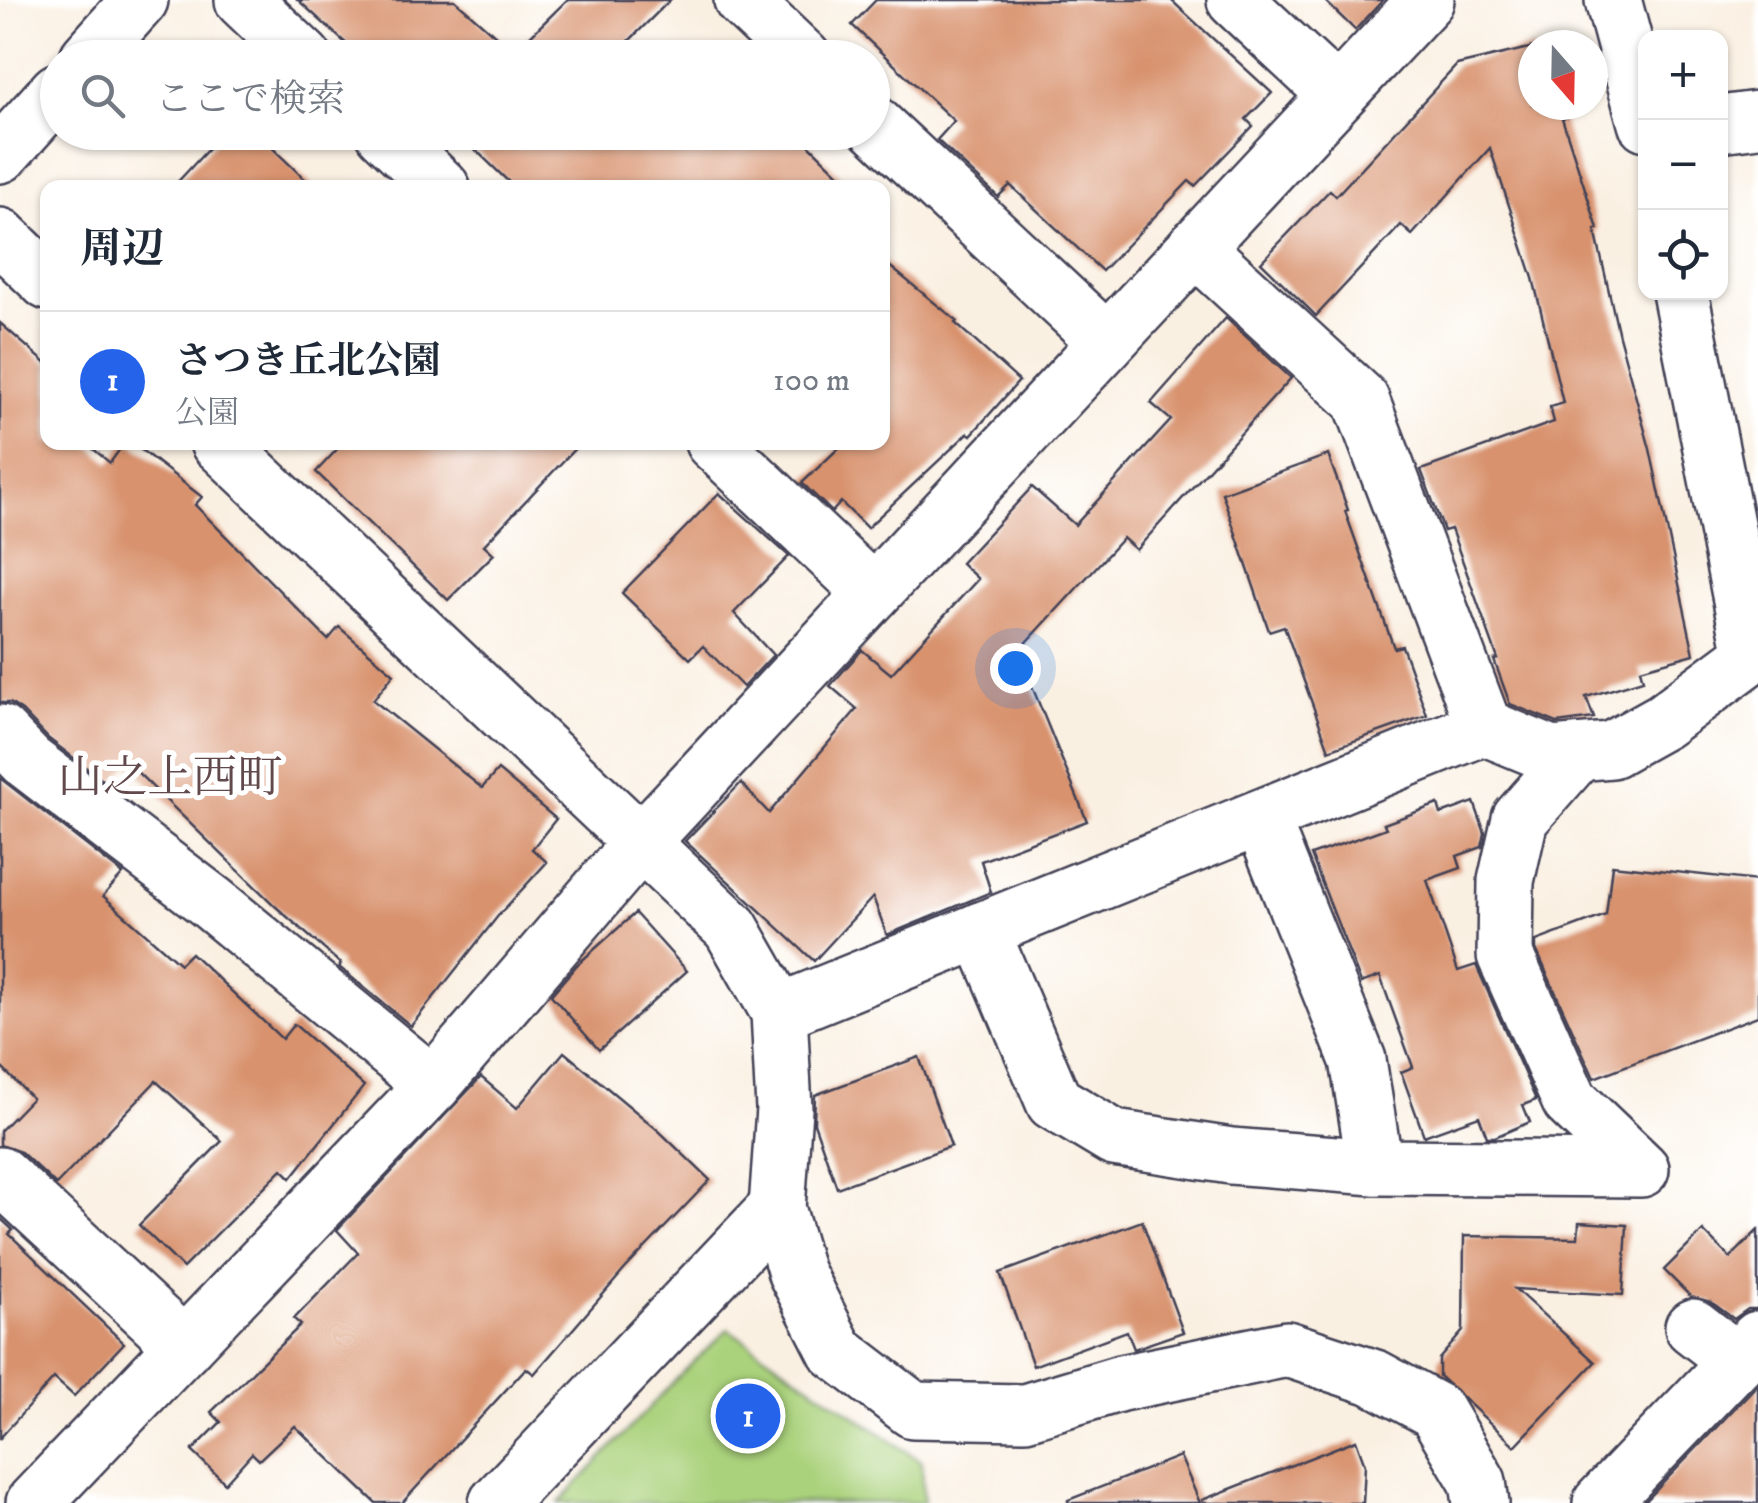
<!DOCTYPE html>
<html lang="ja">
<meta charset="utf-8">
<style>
:root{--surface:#fff;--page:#f2f2f3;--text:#1f2937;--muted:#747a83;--line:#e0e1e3;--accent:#2563eb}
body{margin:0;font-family:"IM FELL DW Pica","Noto Serif JP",serif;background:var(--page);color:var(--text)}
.controls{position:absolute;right:30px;top:30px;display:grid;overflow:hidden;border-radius:20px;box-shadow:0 2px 8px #0004}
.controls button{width:90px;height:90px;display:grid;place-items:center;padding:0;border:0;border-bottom:2px solid var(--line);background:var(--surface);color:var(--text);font:50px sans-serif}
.compass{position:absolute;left:1518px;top:30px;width:90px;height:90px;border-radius:50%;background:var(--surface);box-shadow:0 2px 8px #0004;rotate:160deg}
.you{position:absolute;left:1015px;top:668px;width:35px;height:35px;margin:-25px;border:8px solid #fff;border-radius:50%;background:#1a73e8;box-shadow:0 0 0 15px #1a73e833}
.badge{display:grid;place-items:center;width:65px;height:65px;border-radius:50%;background:var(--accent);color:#fff;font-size:32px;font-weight:700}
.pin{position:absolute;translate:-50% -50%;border:5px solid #fff;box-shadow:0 2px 10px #0006}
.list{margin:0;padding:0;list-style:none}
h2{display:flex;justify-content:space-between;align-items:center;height:130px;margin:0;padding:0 40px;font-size:42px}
h2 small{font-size:32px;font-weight:400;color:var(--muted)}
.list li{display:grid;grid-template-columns:65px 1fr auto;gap:30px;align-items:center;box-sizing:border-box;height:140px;padding:0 40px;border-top:2px solid var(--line)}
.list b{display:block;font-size:38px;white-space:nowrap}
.list p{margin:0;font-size:32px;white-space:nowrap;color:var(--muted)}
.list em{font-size:32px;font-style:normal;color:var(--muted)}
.icon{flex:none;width:55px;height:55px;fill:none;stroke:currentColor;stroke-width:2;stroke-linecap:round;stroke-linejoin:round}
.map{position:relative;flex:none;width:1758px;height:1503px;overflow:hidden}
.search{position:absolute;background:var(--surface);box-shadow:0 2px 8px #0004;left:40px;top:40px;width:850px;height:110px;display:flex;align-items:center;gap:25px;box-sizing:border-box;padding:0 35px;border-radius:55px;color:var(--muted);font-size:38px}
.panel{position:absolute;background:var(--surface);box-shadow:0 2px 8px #0004;left:40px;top:180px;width:850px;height:270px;border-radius:20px}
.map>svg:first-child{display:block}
.green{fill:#aad27c;stroke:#667a5c;stroke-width:2.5}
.building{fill:#d8926d}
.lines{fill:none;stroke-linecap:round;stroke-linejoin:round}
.street-casing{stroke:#424154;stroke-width:60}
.street{stroke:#fff;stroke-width:55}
.labels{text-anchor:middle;stroke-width:10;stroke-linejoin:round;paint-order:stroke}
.neighbourhood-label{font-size:45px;fill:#62494c;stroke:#fff}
</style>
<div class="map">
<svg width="1758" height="1503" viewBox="0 0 1758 1503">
<rect width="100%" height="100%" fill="#fff"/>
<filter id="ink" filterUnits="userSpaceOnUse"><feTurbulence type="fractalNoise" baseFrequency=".01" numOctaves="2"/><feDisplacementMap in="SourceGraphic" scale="20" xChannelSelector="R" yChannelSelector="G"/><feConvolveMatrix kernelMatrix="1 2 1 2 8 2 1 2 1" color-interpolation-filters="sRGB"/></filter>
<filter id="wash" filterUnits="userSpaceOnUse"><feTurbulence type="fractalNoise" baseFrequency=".0048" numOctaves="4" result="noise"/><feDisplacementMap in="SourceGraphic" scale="40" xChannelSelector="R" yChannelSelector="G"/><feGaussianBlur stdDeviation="2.25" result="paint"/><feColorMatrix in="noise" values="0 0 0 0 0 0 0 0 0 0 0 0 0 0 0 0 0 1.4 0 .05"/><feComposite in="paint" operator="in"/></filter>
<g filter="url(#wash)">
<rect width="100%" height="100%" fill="#faf0e2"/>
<path class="green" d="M728,1329l194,133 2,41h-365l125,-132z"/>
<g id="blocks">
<g class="building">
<path d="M298,0h157l59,52 53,-52h103l-58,58h-250z"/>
<path d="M876,0h295l101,93 -26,26 7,7 -58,60 -6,-5 -87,90 -92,-86 -12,12 -61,-57 17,-19 -102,-96z"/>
<path d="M1324,0h59l-28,30z"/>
<path d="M1533,47v58h32l3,12 -6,1 36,111 -3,1 24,106 31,113 44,205 -54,15 3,11 -57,17 8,21 -37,5 -47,-19 -16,-44 4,-1 -47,-130 -7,2 -23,-61 133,-48 -4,-15 13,-4 -30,-125 -43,-130 -78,87 -11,-10 -85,91 -55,-54 69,-72 6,6 121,-131z"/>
<path d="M224,132h32l58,56h-142z"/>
<path d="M457,132h339l57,56h-338z"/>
<path d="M882,260l75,61 -2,2 64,58 -48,54 -3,-2 -101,95 -26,-26 -9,10 -30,-29 43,-41h37z"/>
<path d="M1226,318l65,60 -155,172 -13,-12 -105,114 69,169 -106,40 10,31 -104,43 -14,-38 -59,64 -129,-120 56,-58 28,30 88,-104 -27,-23 32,-36 29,24 87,-95 -17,-16 71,-76 43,38 96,-105 -20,-17z"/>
<path d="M0,323l48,42v77h37l25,21 15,-21h6l71,55 -7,8 133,135 11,-13 55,47 -21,26 109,88 16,-18 58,49 -24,30 15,13 -49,54 -87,110 -72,-59 2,-3 -66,-58 -146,-142 -19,22 -61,-47 -27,-28 -12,-8h-10z"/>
<path d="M344,442h237l-97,103 10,9 -46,46 -132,-128z"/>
<path d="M1328,455l20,55 -3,1 49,137 8,-2 25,69 -98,35 -45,-124 -15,5 -47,-138z"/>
<path d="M719,493l70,63 -55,57 39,42 -30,32 -40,-41 -13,13 -68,-66z"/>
<path d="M0,778l123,96 -20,22 77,68 11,-11 91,86 12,-15 70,62 -73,92 -9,-9 -99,99 -44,-43 83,-84 -66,-60 -100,104 -35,-33 -21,-7v-14l32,-33 -32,-32z"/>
<path d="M1474,802l11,31 -3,14 -25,9 4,12 -34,12 31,91 18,-6 60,135 -13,5 7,17 -35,15h-8l-8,-21 -55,20 -23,-64 12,-5 -33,-91 -19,7 -50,-128 75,-27 -2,-4 54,-20 3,10z"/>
<path d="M1612,865l146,16v135l-164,62 -58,-129v-8l70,-26z"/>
<path d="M635,913l52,58 -88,79 -48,-55 26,-30z"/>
<path d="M564,1052l95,79 51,49 -85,89 -91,105 -8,-6 -124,135h-26l-81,-77 -36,34 -7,-7 -27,30 -33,-32 29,-29 -10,-10 90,-87 -7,-6 64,-66 -21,-23 144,-153 36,31z"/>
<path d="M919,1057l32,89 -114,42 -23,-65 1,-28z"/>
<path d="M0,1218l13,12 -4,4 115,109 -50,53 -20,-18 -54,60z"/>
<path d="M1142,1221l41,111 -49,17 -7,-18 -94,35 -33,-93z"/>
<path d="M1579,1222l48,3 -4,70 -108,-6 80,73 -80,84 -76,-70v-17l24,-28 1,-95 114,2z"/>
<path d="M1758,1230v79h-10l-14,10 -23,-17 -20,-5 -27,-27 39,-39 27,27z"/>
<path d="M1758,1384v119h-114z"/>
<path d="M1356,1440l9,25 -2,38h-160l-1,-3z"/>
<path d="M1180,1456l20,47h-132v-3z"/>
</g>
</g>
</g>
<g filter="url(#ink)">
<use href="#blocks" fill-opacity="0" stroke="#424154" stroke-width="2.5"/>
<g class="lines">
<defs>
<g id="street">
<path d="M243,0l61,58"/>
<path d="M742,0l61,58"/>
<path d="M1235,0l102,95"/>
<path d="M1613,0l33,123"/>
<path d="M88,58l52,-58"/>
<path d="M872,122l235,220"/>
<path d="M1720,124l38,-5"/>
<path d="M384,132l58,56"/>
<path d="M0,155l58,-64"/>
<path d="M0,236l48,46"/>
<path d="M1195,247l166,153 123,327"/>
<path d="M218,442l513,486 48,84 5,97 -7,99 19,65 40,78 77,59 112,2 96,-29 166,-34 88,29 61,33 42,71 3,21"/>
<path d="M713,442l160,151"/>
<path d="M0,733l28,29 183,140 222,183"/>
<path d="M1261,818l97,242 17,107"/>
<path d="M981,930l73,172 60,36 117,18 144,11 266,2 -71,-68 -65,-146 1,-74 14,-62 58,-66"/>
<path d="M779,1012l705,-285 68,28 59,-5 52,-29 89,-66 -72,-363"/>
<path d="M0,1175l184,171"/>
<path d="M1693,1327l44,34"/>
<path d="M34,1503l399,-418 209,-244 784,-841"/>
<path d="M497,1503l280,-295"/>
<path d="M1601,1503l157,-164"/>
</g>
</defs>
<use href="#street" class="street-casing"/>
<use href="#street" class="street"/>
</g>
</g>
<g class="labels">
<g class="neighbourhood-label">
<text x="170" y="792">山之上西町</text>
</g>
</g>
</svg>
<div class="controls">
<button>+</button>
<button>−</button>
<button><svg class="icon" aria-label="locate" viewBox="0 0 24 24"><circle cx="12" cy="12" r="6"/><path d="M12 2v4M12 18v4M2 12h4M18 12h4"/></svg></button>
</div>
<svg class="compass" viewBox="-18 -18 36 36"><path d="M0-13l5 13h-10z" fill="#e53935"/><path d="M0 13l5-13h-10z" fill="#747a83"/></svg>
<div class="you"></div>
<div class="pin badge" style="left:748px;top:1416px">1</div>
<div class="search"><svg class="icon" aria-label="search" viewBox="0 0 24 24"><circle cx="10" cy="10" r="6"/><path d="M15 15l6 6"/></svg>ここで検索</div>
<section class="panel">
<h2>周辺<small></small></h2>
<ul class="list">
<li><span class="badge">1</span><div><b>さつき丘北公園</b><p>公園</p></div><em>100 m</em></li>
</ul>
</section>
</div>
